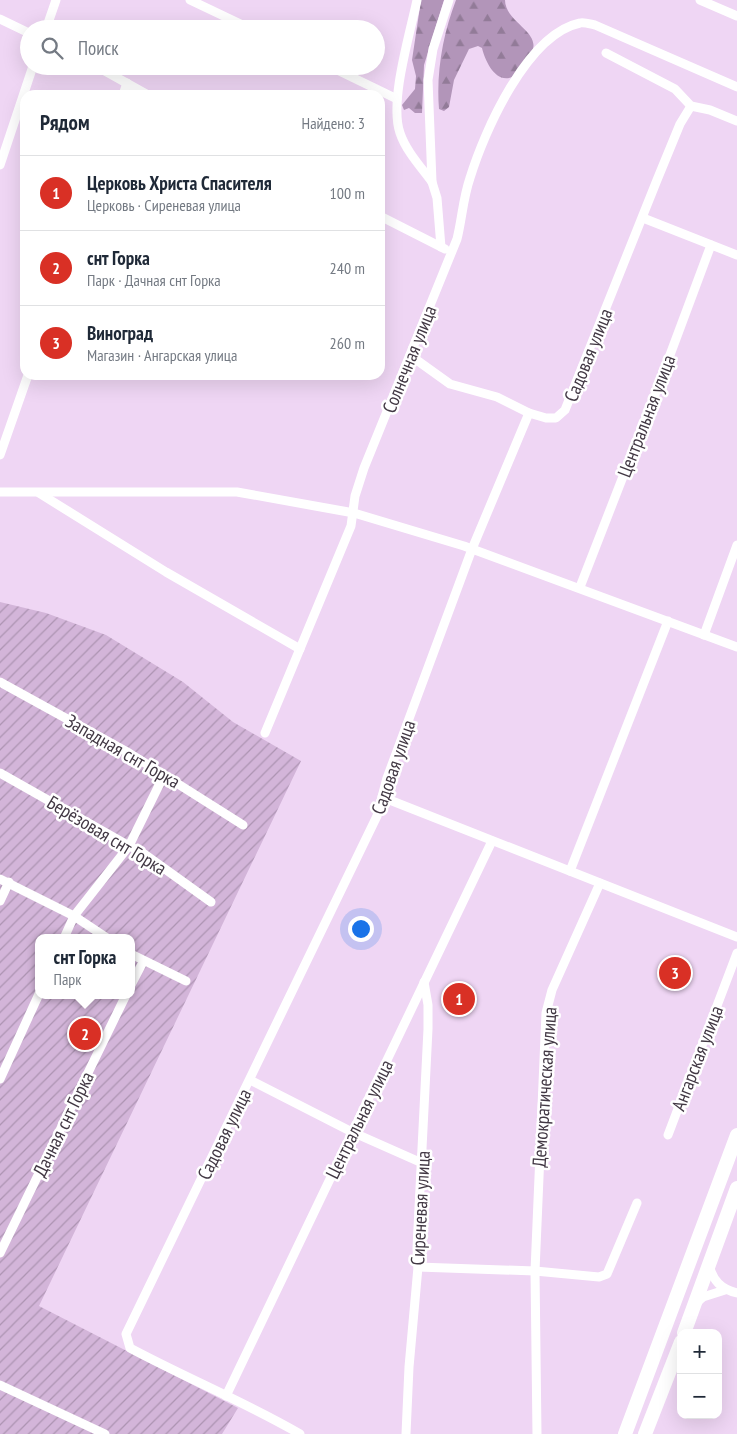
<!DOCTYPE html>
<html lang="ru">
<meta charset="utf-8">
<style>
:root{--surface:#fff;--page:#f2f2f3;--text:#1f2937;--muted:#747a83;--line:#e0e1e3;--accent:#d93025}
body{margin:0;font-family:"PT Sans Narrow",sans-serif;background:var(--page);color:var(--text)}
.controls{position:absolute;right:15px;bottom:15px;display:grid;overflow:hidden;border-radius:10px;box-shadow:0 5px 20px #0002}
.controls button{width:45px;height:45px;display:grid;place-items:center;padding:0;border:0;border-bottom:1px solid var(--line);background:var(--surface);color:var(--text);font:25px sans-serif}
.you{position:absolute;left:360px;top:928px;width:18px;height:18px;margin:-12px;border:4px solid #fff;border-radius:50%;background:#1a73e8;box-shadow:0 0 0 8px #1a73e833}
.badge{display:grid;place-items:center;width:32px;height:32px;border-radius:50%;background:var(--accent);color:#fff;font-size:16px;font-weight:700}
.pin{position:absolute;translate:-50% -50%;border:2px solid #fff;box-shadow:0 1px 5px #0006}
.popup{position:absolute;left:35px;top:934px;width:100px;height:65px;box-sizing:border-box;display:grid;place-content:center;border-radius:10px;background:var(--surface);filter:drop-shadow(0 1px 4px #0005);font-size:16px;white-space:nowrap;color:var(--muted)}
.popup b{font-size:19px;color:var(--text)}
.popup::after{content:'';position:absolute;left:50%;top:100%;margin-left:-10px;border:10px solid transparent;border-top-color:var(--surface)}
.list{margin:0;padding:0;list-style:none}
h2{display:flex;justify-content:space-between;align-items:center;height:65px;margin:0;padding:0 20px;font-size:21px}
h2 small{font-size:16px;font-weight:400;color:var(--muted)}
.list li{display:grid;grid-template-columns:32px 1fr auto;gap:15px;align-items:center;box-sizing:border-box;height:75px;padding:0 20px;border-top:1px solid var(--line)}
.list b{display:block;font-size:19px;white-space:nowrap}
.list p{margin:0;font-size:16px;white-space:nowrap;color:var(--muted)}
.list em{font-size:16px;font-style:normal;color:var(--muted)}
.icon{flex:none;width:28px;height:28px;fill:none;stroke:currentColor;stroke-width:2;stroke-linecap:round;stroke-linejoin:round}
.map{position:relative;flex:none;width:737px;height:1434px;overflow:hidden}
.search{position:absolute;background:var(--surface);box-shadow:0 5px 20px #0002;left:20px;top:20px;width:365px;height:55px;display:flex;align-items:center;gap:12px;box-sizing:border-box;padding:0 18px;border-radius:28px;color:var(--muted);font-size:19px}
.panel{position:absolute;background:var(--surface);box-shadow:0 5px 20px #0002;left:20px;top:90px;width:365px;height:290px;border-radius:15px}
.map>svg:first-child{display:block}
.forest{fill:url(#forest-firs)}
.garden{fill:url(#garden-furrows);fill-rule:evenodd}
.lines{fill:none;stroke-linecap:round;stroke-linejoin:round}
.minor{stroke:#fff;stroke-width:9}
.primary{stroke:#fff;stroke-width:14}
.labels{text-anchor:middle;stroke-width:5;stroke-linejoin:round;paint-order:stroke}
.street-label{font-size:19px;fill:#423844;stroke:#fff}
</style>
<div class="map">
<svg width="737" height="1434" viewBox="0 0 737 1434">
<defs>
<pattern id="forest-firs" width="22" height="20" patternUnits="userSpaceOnUse" patternTransform="scale(1.25)"><rect width="22" height="20" fill="#b295b9"/><path d="M5 1l3.5 6h-7zM16 11l3.5 6h-7z" fill="#927b98"/></pattern>
<pattern id="garden-furrows" width="10" height="10" patternUnits="userSpaceOnUse" patternTransform="scale(1.25)"><rect width="10" height="10" fill="#d3b5d9"/><path d="M-1 1l2-2M0 10L10 0M9 11l2-2" fill="none" stroke="#ad94b2"/></pattern>
</defs>
<rect width="100%" height="100%" fill="#efd6f4"/>
<g class="forest">
<path d="M421,0h23l-20,65 -2,48h-7l-6,-5 -5,2 -2,-5 13,-16 1,-13 -4,-16z"/>
<path d="M456,0h49c0,21 33,31 28,49 -2,9 -15,21 -21,28 -16,7 -27,-16 -30,-29l-4,-2 -9,3 -15,31 -5,27 -5,4 -5,-2c-3,-37 4,-75 17,-109z"/>
</g>
<path class="garden" d="M0,602l46,11 60,22 77,47 50,40 68,39 -262,545 199,102 -16,26h-222zM39,938h92v57h-92z"/>
<g class="lines">
<g class="minor">
<path d="M190,0l61,29"/>
<path d="M417,0c-7,34 -28,102 -17,133 6,18 21,34 32,49"/>
<path d="M700,0l37,16"/>
<path d="M0,19l29,14"/>
<path d="M46,29l10,-29"/>
<path d="M606,53l69,36 16,17 19,4 27,11"/>
<path d="M96,66l52,29"/>
<path d="M329,66l68,33"/>
<path d="M123,95l4,-12"/>
<path d="M0,165l33,-99"/>
<path d="M380,216l65,33"/>
<path d="M643,218l94,37"/>
<path d="M441,247l-4,-49 -5,-16 -4,-102 5,-31 16,-49"/>
<path d="M411,356l39,28 47,13 32,16"/>
<path d="M0,455l28,-80"/>
<path d="M0,492h237l117,21 110,33 273,101"/>
<path d="M39,493l127,79 134,77"/>
<path d="M580,587l81,-208 50,-134"/>
<path d="M704,635l33,-90"/>
<path d="M0,682l129,71 114,72"/>
<path d="M265,733l86,-207 4,-30 9,-28 93,-229c5,-20 6,-41 13,-61 14,-46 57,-144 110,-155 4,-1 10,1 15,2l142,62"/>
<path d="M0,773l129,73 11,5 71,51"/>
<path d="M382,797l355,140"/>
<path d="M570,871l98,-250"/>
<path d="M0,879l74,37 33,22"/>
<path d="M0,901l9,-19"/>
<path d="M64,938l10,-22 55,-70 35,-71"/>
<path d="M131,954l55,27"/>
<path d="M131,985l12,-23"/>
<path d="M0,1079l39,-85"/>
<path d="M250,1080l102,52 70,31"/>
<path d="M668,1135l69,-182"/>
<path d="M0,1253l126,-258"/>
<path d="M709,1265c4,16 12,24 28,28"/>
<path d="M418,1267l117,4 11,-258 6,-23 48,-107"/>
<path d="M696,1303l7,-6 22,-7"/>
<path d="M0,1385l105,49"/>
<path d="M226,1396l266,-555"/>
<path d="M300,1434c-55,-32 -114,-56 -170,-86l-4,-14 251,-518 10,-38 85,-229 57,-136 17,5h10l9,-8 92,-230 23,-56 11,-18"/>
<path d="M406,1434l3,-67 9,-100 -1,-19 11,-219v-24l-4,-23"/>
<path d="M537,1434l-2,-163 64,6 8,-3 30,-71"/>
</g>
<g class="primary">
<path d="M684,1333l53,-145"/>
<path d="M625,1434l112,-299"/>
<path d="M645,1434l36,-92"/>
</g>
</g>
<g class="labels">
<g class="street-label">
<text transform="translate(588 355) rotate(-68)" y="7">Садовая улица</text>
<text transform="translate(409 359) rotate(-68)" y="7">Солнечная улица</text>
<text transform="translate(646 416) rotate(-69)" y="7">Центральная улица</text>
<text transform="translate(123 751) rotate(30)" y="7">Западная снт Горка</text>
<text transform="translate(393 767) rotate(-71)" y="7">Садовая улица</text>
<text transform="translate(107 835) rotate(31)" y="7">Берёзовая снт Горка</text>
<text transform="translate(697 1058) rotate(-69)" y="7">Ангарская улица</text>
<text transform="translate(544 1087) rotate(-86)" y="7">Демократическая улица</text>
<text transform="translate(359 1119) rotate(-64)" y="7">Центральная улица</text>
<text transform="translate(63 1124) rotate(-64)" y="7">Дачная снт Горка</text>
<text transform="translate(224 1134) rotate(-64)" y="7">Садовая улица</text>
<text transform="translate(420 1208) rotate(-87)" y="7">Сиреневая улица</text>
</g>
</g>
</svg>
<div class="controls">
<button>+</button>
<button>−</button>
</div>
<div class="you"></div>
<div class="pin badge" style="left:459px;top:999px">1</div>
<div class="pin badge" style="left:85px;top:1034px">2</div>
<div class="popup"><b>снт Горка</b>Парк</div>
<div class="pin badge" style="left:675px;top:973px">3</div>
<div class="search"><svg class="icon" aria-label="search" viewBox="0 0 24 24"><circle cx="10" cy="10" r="6"/><path d="M15 15l6 6"/></svg>Поиск</div>
<section class="panel">
<h2>Рядом<small>Найдено: 3</small></h2>
<ul class="list">
<li><span class="badge">1</span><div><b>Церковь Христа Спасителя</b><p>Церковь · Сиреневая улица</p></div><em>100 m</em></li>
<li><span class="badge">2</span><div><b>снт Горка</b><p>Парк · Дачная снт Горка</p></div><em>240 m</em></li>
<li><span class="badge">3</span><div><b>Виноград</b><p>Магазин · Ангарская улица</p></div><em>260 m</em></li>
</ul>
</section>
</div>
